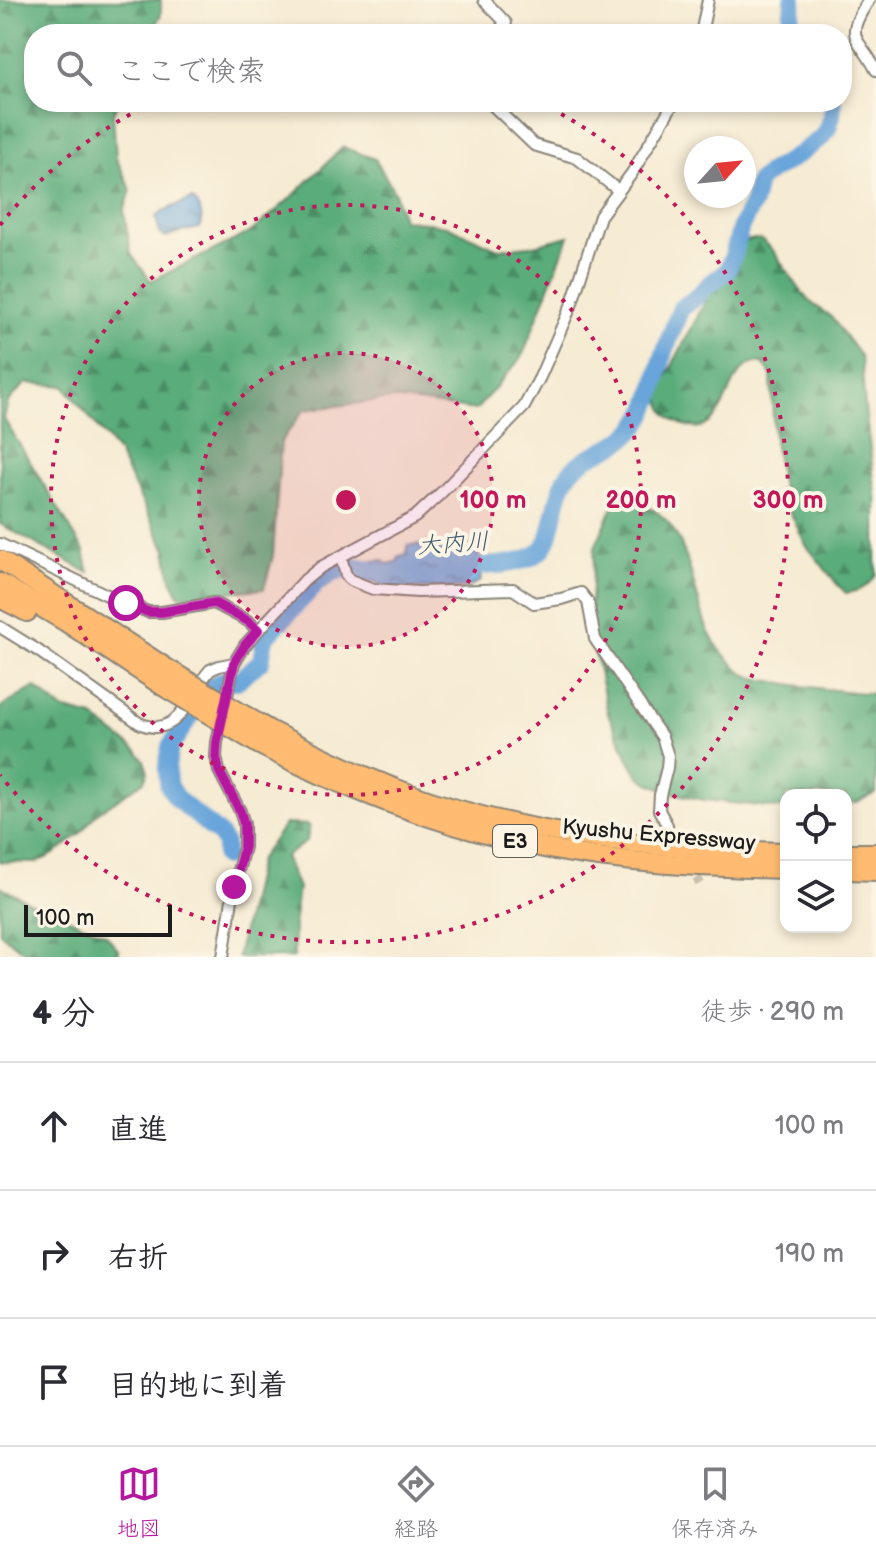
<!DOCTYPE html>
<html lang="ja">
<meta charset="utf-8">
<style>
:root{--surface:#fff;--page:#f2f2f3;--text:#2b2b33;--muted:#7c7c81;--line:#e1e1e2;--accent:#b5179e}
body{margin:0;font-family:"Balsamiq Sans","Klee One",sans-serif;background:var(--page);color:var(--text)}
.controls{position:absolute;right:24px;bottom:24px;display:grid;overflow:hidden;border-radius:16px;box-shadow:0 4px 12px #0003}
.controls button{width:72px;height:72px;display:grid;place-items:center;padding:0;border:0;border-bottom:2px solid var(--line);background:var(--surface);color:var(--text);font:40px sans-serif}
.compass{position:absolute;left:684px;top:136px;width:72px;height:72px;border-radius:50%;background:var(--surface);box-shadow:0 4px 12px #0003;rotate:63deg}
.scale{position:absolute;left:24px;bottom:20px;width:148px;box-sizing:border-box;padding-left:8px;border:4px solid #1c1c1c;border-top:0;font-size:22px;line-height:28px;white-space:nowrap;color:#1c1c1c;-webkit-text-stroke:6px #fcf5e5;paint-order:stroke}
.stop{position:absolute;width:24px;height:24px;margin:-18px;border:6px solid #b5179e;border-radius:50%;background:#fff}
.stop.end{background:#b5179e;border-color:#fff;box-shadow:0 2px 8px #0008}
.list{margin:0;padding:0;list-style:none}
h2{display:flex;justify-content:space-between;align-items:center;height:104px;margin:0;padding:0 32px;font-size:34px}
h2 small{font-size:26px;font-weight:400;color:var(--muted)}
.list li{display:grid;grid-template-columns:52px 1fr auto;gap:24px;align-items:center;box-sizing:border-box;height:128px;padding:0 32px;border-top:2px solid var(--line)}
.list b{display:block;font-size:30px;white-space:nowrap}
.list em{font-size:26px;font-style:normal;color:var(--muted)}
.icon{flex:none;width:44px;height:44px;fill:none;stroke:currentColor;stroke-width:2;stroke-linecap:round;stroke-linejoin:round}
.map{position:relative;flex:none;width:876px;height:957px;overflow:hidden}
.search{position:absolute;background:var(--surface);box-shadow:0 4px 12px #0003;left:24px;right:24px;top:24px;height:88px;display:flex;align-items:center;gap:20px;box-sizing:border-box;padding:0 28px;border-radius:32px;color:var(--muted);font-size:30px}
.sheet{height:488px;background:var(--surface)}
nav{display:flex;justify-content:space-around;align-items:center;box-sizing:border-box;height:112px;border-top:2px solid var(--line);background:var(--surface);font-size:22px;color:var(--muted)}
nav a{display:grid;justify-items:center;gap:4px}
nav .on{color:var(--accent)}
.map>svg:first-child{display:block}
.forest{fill:url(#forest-firs);stroke:#3b644b;stroke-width:2}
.water{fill:url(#water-ripples);stroke:#42607b;stroke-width:2}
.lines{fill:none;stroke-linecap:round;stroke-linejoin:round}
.river{stroke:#69a5da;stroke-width:18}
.street-tunnel{stroke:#cac2ae;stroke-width:10;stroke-dasharray:10 5;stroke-linecap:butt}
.street-casing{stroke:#898478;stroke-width:14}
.highway-casing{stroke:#898478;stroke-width:22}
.street{stroke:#fff;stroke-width:10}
.highway{stroke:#ffbb71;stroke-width:18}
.highway-bridge-casing{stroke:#898478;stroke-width:22;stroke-linecap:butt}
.highway-bridge{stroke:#ffbb71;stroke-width:18}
.route{stroke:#b5179e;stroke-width:10}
.ring{fill:none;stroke:#c2185b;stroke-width:4;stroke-dasharray:4 8}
.labels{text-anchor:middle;stroke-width:8;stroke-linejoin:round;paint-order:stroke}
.shield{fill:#fcf5e5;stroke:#5f5d58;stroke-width:2}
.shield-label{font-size:20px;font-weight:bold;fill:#1c1c1c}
.street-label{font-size:22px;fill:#1c1c1c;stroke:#fcf5e5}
.water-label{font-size:24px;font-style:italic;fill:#3f5a71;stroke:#fcf5e5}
.centre{fill:#c2185b;stroke:#fcf5e5;stroke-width:4}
.ring-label{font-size:24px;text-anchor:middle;font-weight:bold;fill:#c2185b;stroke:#fcf5e5;stroke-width:8;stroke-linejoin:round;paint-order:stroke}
</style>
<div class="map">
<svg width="876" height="957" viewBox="0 0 876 957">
<defs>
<pattern id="forest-firs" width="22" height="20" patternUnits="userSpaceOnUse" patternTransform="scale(2)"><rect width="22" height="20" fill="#5aac7a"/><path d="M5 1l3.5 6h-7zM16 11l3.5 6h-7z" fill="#4a8b63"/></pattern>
<pattern id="water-ripples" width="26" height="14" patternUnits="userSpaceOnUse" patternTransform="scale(2)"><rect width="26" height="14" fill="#69a5da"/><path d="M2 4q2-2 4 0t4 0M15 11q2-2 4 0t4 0" fill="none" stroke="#5686b0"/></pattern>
</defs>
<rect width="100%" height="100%" fill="#fcf5e5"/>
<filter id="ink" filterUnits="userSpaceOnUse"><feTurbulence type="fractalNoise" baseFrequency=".0125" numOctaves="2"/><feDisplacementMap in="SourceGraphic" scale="16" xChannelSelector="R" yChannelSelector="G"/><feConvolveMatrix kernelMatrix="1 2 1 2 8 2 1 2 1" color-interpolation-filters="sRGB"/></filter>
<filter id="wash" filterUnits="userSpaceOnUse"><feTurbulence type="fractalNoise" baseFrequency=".006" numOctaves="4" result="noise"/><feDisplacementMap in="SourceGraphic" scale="32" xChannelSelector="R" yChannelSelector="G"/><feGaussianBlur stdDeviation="1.8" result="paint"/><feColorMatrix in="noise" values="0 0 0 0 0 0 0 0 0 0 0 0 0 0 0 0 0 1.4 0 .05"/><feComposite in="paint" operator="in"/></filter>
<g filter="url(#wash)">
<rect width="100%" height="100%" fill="#f6ebd3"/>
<g class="forest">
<path d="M0,0h161v15l-11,19h-116v68h84l-5,11 3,45 15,32 -7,22 7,42 20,27 100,-49 42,-36 50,-49 32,12 20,34 8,26 44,7 51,23 32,-3 39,-10 -47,121 -46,53 -83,-11 -89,11 -23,32 -8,114 -9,33 -85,7 -8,-17 -5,-29 -49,-99 -53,-65 -38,-3 -18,19 -4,17 80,132 5,22 -89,-49z"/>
<path d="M754,239l8,1 10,9 29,42 8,10 22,16 30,40 4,51 11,89v78c-8,12 -15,16 -30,18l-9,-9 -31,-39 -22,-45 -10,-59 -3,-66 -8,-12c-42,-7 -31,88 -86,59 -13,-7 -17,-17 -18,-31l43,-83 26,-57 11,-8z"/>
<path d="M625,501c62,4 64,78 81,124 4,12 14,26 23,35 5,4 9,10 14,13 12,7 28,8 41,10 31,6 61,8 92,11v99l-19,9 -11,3v-10h-60v14l-82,-9 -31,-7 -24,-10 -10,-7 -11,-19 -20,-43 -19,-89 6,-78 16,-36 5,-7z"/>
<path d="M35,687l27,22 31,8 44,34 7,9 4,12 -4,9 -48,33 -17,21 -25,19 -19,9 -35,-1v-154z"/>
<path d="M285,824l24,1 -2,16 -22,16 13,31 -4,32v37h-57l22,-97z"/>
<path d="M0,886l29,16 77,32 13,17v6h-88l-31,-24z"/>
</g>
<g class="water">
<path d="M192,199c9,6 12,20 7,29l-26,6 -7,3 -6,-3 -4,-17 5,-5z"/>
<path d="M465,543l13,7 3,31 -15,7 -76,1 -17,-8 -11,1 -6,-3 3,-9 -2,-8 26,-2 3,4 11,-2 2,-6 8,-2v-9z"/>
</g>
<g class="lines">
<g class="river">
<path d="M793,0l-2,21 4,13"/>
<path d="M457,567c26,-2 77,2 90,-25 4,-9 6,-20 8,-30 4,-14 6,-28 15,-40 16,-19 44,-22 62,-40 19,-19 23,-47 30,-72 6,-18 12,-35 19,-52l12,-8 14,-14 20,-15 6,-15 8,-30 12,-23 5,-21 9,-8 31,-19 23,-17 7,-10 4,-12 1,-14"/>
<path d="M225,857v-13l-5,-9 -43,-36 -9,-14 -1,-18 3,-20 41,-61 13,-6 13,1 24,-20 4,-23 53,-56 15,-9 26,-6 21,5"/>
</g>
</g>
</g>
<g filter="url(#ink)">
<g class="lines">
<path class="street-tunnel" d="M690,865l10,19"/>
<defs>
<g id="street">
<path d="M484,0l22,23 -11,11"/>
<path d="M869,0c-27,40 -10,36 7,70"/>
<path d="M701,34l7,-34"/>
<path d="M489,102l45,43 43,13 41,32"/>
<path d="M0,544l105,50 43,18h14l52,-9 34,18 10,9"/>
<path d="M341,557l5,18 4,5 23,9 45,3 95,-3 21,14 27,-4 20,-6 7,9 7,37 67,98 6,19 -1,12 -7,27 -1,15 8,15"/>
<path d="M0,627l37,23 102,73c41,18 49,-29 71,-53l9,-4 15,-3"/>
<path d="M223,957l11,-70 10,-40v-23l-4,-13 -21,-40 -3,-14 1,-15 17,-79 11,-18 60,-65 16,-13 94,-50 26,-24 83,-86 16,-30 31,-71 29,-90 32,-43 42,-71"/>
</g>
<g id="highway">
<path d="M0,560l171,111"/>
<path d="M0,583l66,39 97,64"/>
<path d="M0,598l27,14"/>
<path d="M269,730c43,22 87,44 133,61 123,46 254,58 384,61"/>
<path d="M260,745c90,47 184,82 284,103 79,16 162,19 242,21"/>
<path d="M846,853h30"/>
<path d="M846,870l30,1"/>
</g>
</defs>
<use href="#street" class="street-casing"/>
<use href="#highway" class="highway-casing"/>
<use href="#street" class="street"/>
<use href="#highway" class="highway"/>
<defs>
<g id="highway-bridge">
<path d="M171,671l98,59"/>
<path d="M163,686l97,59"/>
</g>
</defs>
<use href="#highway-bridge" class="highway-bridge-casing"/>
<use href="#highway-bridge" class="highway-bridge"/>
</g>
</g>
<g class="lines" filter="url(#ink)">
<path class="route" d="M126,603l22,9h14l52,-9 34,18 10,9 -13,15 -11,18 -17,79 -1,15 3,14 21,40 4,13v23l-10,40"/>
</g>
<circle cx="346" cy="500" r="147" fill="#c2185b" fill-opacity=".12"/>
<g class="ring">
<circle cx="346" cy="500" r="147"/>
<circle cx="346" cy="500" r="295"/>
<path d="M0 225A442 442 0 0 1 152 103M540 103A442 442 0 1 1 0 775"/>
</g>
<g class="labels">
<rect class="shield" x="493" y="825" width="44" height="32" rx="6"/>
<g class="shield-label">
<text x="515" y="848">E3</text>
</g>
<g class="street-label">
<text transform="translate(659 834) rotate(5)" y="8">Kyushu Expressway</text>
</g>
<g class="water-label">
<text transform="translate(453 543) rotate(-4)" y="8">大内川</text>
</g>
</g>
<circle cx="346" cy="500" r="12" class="centre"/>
<g class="ring-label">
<text x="493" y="508">100 m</text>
<text x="641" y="508">200 m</text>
<text x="788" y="508">300 m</text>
</g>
</svg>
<div class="controls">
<button><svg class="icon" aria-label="locate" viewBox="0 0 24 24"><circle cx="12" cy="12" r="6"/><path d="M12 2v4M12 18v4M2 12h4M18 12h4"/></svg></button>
<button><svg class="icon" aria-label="layers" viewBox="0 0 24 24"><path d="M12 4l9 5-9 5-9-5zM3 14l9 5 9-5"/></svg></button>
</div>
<svg class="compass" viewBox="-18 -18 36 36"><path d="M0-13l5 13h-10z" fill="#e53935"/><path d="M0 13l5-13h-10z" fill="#7c7c81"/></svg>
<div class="scale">100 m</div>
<div class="stop" style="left:126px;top:603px"></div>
<div class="stop end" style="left:234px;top:887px"></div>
<div class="search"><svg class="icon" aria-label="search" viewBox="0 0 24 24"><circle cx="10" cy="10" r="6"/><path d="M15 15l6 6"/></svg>ここで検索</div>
</div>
<section class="sheet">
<h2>4 分<small>徒歩 · 290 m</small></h2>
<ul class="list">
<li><svg class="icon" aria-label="ahead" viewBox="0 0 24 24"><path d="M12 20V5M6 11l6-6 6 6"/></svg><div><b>直進</b></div><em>100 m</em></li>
<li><svg class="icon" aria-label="right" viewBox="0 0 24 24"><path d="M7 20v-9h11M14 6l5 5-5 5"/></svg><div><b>右折</b></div><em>190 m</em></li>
<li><svg class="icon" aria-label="arrive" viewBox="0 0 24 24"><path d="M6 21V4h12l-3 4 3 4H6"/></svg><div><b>目的地に到着</b></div></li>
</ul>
</section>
<nav>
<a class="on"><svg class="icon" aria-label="map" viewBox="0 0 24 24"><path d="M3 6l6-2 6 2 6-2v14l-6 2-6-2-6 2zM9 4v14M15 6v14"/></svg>地図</a>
<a><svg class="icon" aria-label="directions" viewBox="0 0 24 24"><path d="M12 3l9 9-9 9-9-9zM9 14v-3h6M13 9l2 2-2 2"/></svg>経路</a>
<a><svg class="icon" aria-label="saved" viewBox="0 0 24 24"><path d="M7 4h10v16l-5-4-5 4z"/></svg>保存済み</a>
</nav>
